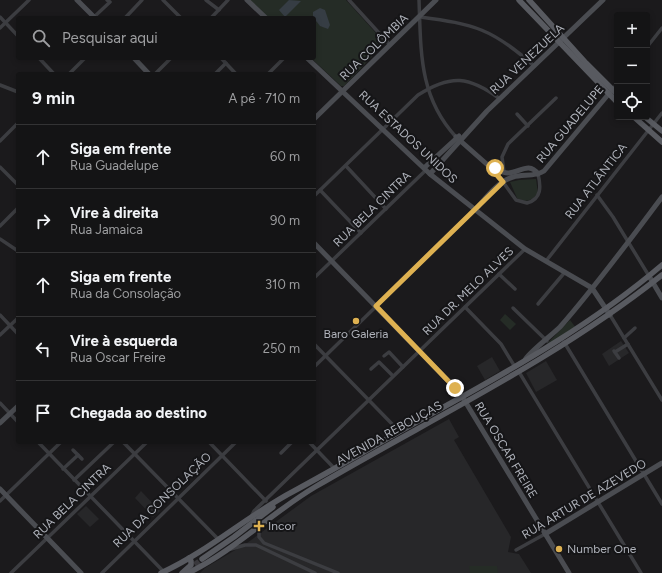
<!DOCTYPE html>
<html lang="pt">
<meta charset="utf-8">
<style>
:root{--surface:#141415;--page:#212122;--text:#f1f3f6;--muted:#9d9ea0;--line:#333334}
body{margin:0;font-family:Figtree,sans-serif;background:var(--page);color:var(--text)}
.controls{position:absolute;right:12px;top:12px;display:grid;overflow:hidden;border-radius:4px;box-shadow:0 2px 6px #0003}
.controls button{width:36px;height:36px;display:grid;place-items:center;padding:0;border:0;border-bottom:1px solid var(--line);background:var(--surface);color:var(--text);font:20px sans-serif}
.stop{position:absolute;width:12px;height:12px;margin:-9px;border:3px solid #deb151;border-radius:50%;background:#fff}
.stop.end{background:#deb151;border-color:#fff;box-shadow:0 1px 4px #0008}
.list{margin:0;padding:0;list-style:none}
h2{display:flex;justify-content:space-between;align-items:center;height:52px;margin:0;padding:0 16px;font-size:17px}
h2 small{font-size:13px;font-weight:400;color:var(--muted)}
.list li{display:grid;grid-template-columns:26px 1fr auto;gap:12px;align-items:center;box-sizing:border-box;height:64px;padding:0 16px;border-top:1px solid var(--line)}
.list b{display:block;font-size:15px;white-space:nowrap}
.list p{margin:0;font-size:13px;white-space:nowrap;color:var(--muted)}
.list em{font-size:13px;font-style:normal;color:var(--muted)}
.icon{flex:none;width:22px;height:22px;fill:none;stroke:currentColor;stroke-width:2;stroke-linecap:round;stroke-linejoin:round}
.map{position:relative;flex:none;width:662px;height:573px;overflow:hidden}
.search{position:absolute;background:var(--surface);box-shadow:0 2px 6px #0003;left:16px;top:16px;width:300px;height:44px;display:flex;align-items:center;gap:10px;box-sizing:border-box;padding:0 14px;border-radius:4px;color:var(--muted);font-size:15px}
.panel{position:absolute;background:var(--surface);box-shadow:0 2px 6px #0003;left:16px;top:72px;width:300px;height:372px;border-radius:4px}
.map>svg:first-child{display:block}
.built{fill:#272729}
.green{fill:#252c26}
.water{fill:#363d44}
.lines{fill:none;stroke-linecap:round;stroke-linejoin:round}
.primary-tunnel{stroke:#39383c;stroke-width:5.5;stroke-dasharray:5.5 3;stroke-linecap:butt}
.street{stroke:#3c3d41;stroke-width:3.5}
.secondary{stroke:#4a4c51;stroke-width:5}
.primary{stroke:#585a60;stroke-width:5.5}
.route{stroke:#deb151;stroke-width:5}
.poi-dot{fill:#deb151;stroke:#151517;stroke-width:1.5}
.labels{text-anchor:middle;stroke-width:4;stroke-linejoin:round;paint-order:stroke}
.street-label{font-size:12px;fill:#afb2ba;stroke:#151517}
.poi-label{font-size:12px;fill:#afb2ba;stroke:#151517;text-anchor:start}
</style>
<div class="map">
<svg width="662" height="573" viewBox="0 0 662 573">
<rect width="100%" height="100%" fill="#1b1a1c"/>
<g class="built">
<path d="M621,341l8,12 -20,13 -7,-12z"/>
<path d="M492,357l8,14 -15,9 -8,-14z"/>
<path d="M546,361l11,19 -21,12 -10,-19z"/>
<path d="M449,419l10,18 -5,3 57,97 -3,15 11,2 12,19h-331l5,-5 42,-25 64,-47z"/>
<path d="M141,491l19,20 -7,6 -18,-19z"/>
<path d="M86,506l13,13 -9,8 -13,-13z"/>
</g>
<g class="green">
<path d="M249,0h97l38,42v2l-40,42h-3l-30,-28h3v-40h-45z"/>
<path d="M536,179l2,14c-6,8 -12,10 -21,5l-7,-16 9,-2z"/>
<path d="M505,314l11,10 -6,6 -10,-10z"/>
<path d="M570,320l6,8 -33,20z"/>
<path d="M469,566h28l1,7h-28z"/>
</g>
<g class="water">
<path d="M289,0l12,1 -16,16 -6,-7z"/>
<path d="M320,8l5,2 5,15 -2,4 -8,-3 -7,-9v-5z"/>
</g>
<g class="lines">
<path class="primary-tunnel" d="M188,570l14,-11"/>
<g class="street">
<path d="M163,0l18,18"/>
<path d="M206,0l13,10"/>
<path d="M349,0l41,45"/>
<path d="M419,0c2,52 0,97 37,137"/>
<path d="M0,17l18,19"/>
<path d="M94,17l16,-15 -3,-2"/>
<path d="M420,17c54,7 73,12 114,49"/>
<path d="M125,18l17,-18"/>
<path d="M211,18l17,-18"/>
<path d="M0,28l29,-28"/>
<path d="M647,47l15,-19"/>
<path d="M39,58l15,16"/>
<path d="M221,58l15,16"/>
<path d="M69,74l16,-16"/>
<path d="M155,74l16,-16"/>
<path d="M215,74l11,-11"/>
<path d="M268,74l16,-16"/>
<path d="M0,85l18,7"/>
<path d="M612,90l5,-6"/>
<path d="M517,114l11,12"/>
<path d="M0,141l18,-18"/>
<path d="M346,166l40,43"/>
<path d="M0,167l18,18"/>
<path d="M504,172l-2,-15 6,-13 48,-46"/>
<path d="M503,182l13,18 11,3c15,-4 14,-17 11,-29"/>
<path d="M320,190l41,43"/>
<path d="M597,195l16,22 36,59"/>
<path d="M314,196l104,-101c33,-21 51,-19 82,4"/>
<path d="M0,226l18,-18"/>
<path d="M0,239l18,12"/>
<path d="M546,261l116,-148"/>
<path d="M499,274l16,15"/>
<path d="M314,278l112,-108"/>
<path d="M538,304l27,-32"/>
<path d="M465,307l36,37 14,23"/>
<path d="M513,308l34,33"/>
<path d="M0,315l18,19"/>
<path d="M610,315l52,85"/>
<path d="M0,335l18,-17"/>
<path d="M624,338l11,-10"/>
<path d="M564,342l98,162"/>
<path d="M314,344l81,83v7"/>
<path d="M614,351l5,7"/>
<path d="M615,352l13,-8"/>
<path d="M384,356l5,-4 14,15"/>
<path d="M314,367l161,-157"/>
<path d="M371,369l8,-7 14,14"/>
<path d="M519,372l122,201"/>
<path d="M0,403l18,19"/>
<path d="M38,442l126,130"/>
<path d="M123,442l96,98"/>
<path d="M209,442l57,59"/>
<path d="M309,442l26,27"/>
<path d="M73,450l9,9"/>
<path d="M281,453l11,-11"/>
<path d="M63,469l15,-14"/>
<path d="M74,480l40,-38"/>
<path d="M0,501l61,-59"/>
<path d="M252,515l2,-4 271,-262"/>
<path d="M259,526v11l5,6 74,30"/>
<path d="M231,549l14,-4h11l59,28"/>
<path d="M516,550l29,-16"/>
<path d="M11,573l136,-131"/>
<path d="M102,573l134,-131"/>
</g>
<g class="secondary">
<path d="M77,0l18,18"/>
<path d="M247,0l19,18"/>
<path d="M134,58l15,16"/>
<path d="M307,58l123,116 95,75 67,39 18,27"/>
<path d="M314,119l122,-119"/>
<path d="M456,137l34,30 13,15"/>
<path d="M492,167c5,2 10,6 16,6 11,0 21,-12 30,1"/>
<path d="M424,168l35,-32"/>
<path d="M430,174l57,-63 116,-111"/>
<path d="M475,210c10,-11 23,-29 38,-33 10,-3 22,0 31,-6l68,-81"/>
<path d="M314,243l146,150 109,180"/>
<path d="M649,276l13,22"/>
<path d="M525,360c1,-5 28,-26 35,-33 36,-41 69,-86 102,-130"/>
<path d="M0,423l18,-17"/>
<path d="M0,489l81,84"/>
<path d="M545,534l117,-71"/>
</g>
<g class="primary">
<path d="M519,0l98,102"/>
<path d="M529,0l57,63 31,31"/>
<path d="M634,117l28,25"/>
<path d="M645,117l17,14"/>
<path d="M202,559l32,-22 39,-30"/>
<path d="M161,573c48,-22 87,-58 133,-82 50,-27 98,-56 148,-83 76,-42 153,-86 220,-143"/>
<path d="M182,573l9,-8v-4l-2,-3"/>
<path d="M188,573c46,-22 83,-60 127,-86 117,-69 240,-127 347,-212"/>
</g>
</g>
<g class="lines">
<path class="route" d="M455,388l-79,-82 127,-124 -13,-15 5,1"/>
</g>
<g class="poi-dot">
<circle cx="356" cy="321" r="4"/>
<path d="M257 520h4v4h4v4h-4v4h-4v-4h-4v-4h4z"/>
<circle cx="559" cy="549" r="4"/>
</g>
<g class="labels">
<g class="street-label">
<text transform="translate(374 47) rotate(-44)" y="4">RUA COLÔMBIA</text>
<text transform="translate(527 59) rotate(-43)" y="4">RUA VENEZUELA</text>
<text transform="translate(570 124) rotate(-50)" y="4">RUA GUADELUPE</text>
<text transform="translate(408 137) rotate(43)" y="4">RUA ESTADOS UNIDOS</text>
<text transform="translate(596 181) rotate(-52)" y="4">RUA ATLÂNTICA</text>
<text transform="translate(372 209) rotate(-44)" y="4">RUA BELA CINTRA</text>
<text transform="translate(468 291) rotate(-44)" y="4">RUA DR. MELO ALVES</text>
<text transform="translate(389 433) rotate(-29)" y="4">AVENIDA REBOUÇAS</text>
<text transform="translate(506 450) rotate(59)" y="4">RUA OSCAR FREIRE</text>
<text transform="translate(584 499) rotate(-31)" y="4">RUA ARTUR DE AZEVEDO</text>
<text transform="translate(162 500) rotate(-44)" y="4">RUA DA CONSOLAÇÃO</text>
<text transform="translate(72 501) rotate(-44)" y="4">RUA BELA CINTRA</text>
</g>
<g class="poi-label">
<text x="356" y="338" text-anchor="middle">Baro Galeria</text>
<text x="268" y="530">Incor</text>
<text x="567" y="553">Number One</text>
</g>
</g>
</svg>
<div class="controls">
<button>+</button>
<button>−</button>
<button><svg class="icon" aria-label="locate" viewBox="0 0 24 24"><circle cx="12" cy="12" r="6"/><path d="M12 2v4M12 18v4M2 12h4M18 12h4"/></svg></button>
</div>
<div class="stop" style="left:495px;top:168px"></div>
<div class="stop end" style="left:455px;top:388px"></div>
<div class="search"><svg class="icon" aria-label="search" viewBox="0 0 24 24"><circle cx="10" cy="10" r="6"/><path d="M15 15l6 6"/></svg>Pesquisar aqui</div>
<section class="panel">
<h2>9 min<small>A pé · 710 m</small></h2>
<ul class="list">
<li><svg class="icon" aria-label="ahead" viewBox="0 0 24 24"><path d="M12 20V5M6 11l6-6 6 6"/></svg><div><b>Siga em frente</b><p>Rua Guadelupe</p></div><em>60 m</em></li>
<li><svg class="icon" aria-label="right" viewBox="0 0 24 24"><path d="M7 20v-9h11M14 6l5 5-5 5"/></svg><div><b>Vire à direita</b><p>Rua Jamaica</p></div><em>90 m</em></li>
<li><svg class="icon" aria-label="ahead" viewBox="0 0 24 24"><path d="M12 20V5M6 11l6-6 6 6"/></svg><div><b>Siga em frente</b><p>Rua da Consolação</p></div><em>310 m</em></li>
<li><svg class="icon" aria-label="left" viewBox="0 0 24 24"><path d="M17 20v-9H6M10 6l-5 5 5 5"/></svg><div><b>Vire à esquerda</b><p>Rua Oscar Freire</p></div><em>250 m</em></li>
<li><svg class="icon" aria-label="arrive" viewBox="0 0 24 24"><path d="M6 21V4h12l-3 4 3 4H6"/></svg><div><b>Chegada ao destino</b></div></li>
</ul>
</section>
</div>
